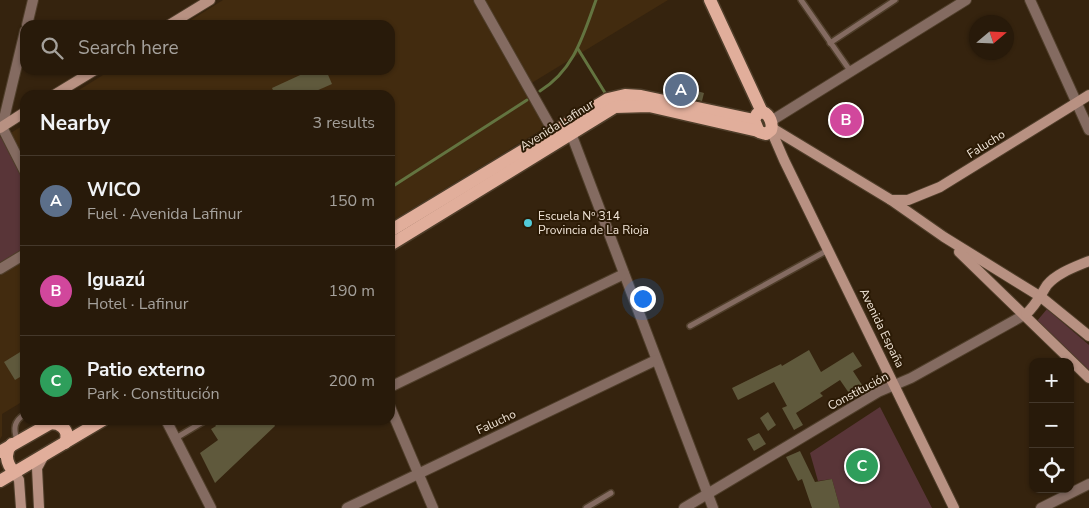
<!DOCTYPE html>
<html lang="en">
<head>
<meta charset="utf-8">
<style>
	:root { --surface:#281a0a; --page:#302313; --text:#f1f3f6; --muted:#a5a19c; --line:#44382b; --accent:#d93025 }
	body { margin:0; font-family:"Nunito Sans",sans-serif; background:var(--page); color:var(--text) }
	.controls { position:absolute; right:15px; bottom:15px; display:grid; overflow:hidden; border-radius:10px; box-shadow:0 1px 4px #0004 }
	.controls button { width:45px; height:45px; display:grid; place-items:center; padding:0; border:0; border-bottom:1px solid var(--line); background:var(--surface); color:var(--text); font:25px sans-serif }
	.compass { position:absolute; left:969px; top:15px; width:45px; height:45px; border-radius:50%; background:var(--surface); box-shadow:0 1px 4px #0004; rotate:71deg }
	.you { position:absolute; left:642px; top:298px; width:18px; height:18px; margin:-12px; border:4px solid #fff; border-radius:50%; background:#1a73e8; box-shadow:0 0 0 8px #1a73e833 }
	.badge { display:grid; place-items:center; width:32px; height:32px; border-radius:50%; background:var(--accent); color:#fff; font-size:16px; font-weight:700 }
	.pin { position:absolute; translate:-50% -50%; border:2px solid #fff; box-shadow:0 1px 5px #0006 }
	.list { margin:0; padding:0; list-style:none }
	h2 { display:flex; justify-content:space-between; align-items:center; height:65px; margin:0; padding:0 20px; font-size:21px }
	h2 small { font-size:16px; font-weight:400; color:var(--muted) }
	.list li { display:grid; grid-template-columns:32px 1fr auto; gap:15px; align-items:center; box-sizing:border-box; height:90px; padding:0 20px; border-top:1px solid var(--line) }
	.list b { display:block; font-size:19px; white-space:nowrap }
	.list p { margin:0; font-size:16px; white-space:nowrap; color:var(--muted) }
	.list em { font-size:16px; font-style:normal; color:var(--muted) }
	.icon { flex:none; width:28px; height:28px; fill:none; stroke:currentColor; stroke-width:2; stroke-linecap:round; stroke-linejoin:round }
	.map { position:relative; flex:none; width:1089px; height:508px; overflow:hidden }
	.search { position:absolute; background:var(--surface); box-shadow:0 1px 4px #0004; left:20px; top:20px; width:375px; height:55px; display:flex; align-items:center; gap:12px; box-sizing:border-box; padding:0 18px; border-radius:15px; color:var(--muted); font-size:19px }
	.panel { position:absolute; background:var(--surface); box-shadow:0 1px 4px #0004; left:20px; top:90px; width:375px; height:335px; border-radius:15px }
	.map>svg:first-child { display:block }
	.built { fill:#422b0f }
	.green { fill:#593538 }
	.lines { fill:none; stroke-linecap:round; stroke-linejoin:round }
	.stream { stroke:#637440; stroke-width:3 }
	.building { fill:#5f593c }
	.lane-casing { stroke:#4f3e2a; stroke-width:8 }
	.street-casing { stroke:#4f3e2a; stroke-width:12 }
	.secondary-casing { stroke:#4f3e2a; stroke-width:12 }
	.primary-casing { stroke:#4f3e2a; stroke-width:15 }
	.lane { stroke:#846b61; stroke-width:5 }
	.street { stroke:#846b61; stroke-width:10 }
	.secondary { stroke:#b89182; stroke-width:10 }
	.primary { stroke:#e1ae9b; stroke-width:12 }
	.poi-dot { fill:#52cbd9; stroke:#2b1a05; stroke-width:2 }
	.labels { text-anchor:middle; stroke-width:4; stroke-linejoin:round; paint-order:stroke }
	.street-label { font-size:12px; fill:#f1e5d8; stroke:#2b1a05 }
	.poi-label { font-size:12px; fill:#f1e5d8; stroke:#2b1a05; text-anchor:start }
</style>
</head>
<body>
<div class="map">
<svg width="1089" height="508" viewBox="0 0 1089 508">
	<rect width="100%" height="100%" fill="#35230e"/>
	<g class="built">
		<path d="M223 0H668L525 87 545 125 541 130 390 222V95H71L111 70H390V25H183Z"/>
		<path d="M25 124V400L2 414V436L0 439V140Z"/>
	</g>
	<g class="green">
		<path d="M0 137 4 139 25 180V248L0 264Z"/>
		<path d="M1047 309 1089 345V372L1037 321Z"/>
		<path d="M880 407 932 508H840L832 479 818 481 810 453Z"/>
	</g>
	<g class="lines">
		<g class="stream">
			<path d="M578 49 607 96"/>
			<path d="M540 91C574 70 583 36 596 0"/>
			<path d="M390 188 527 100"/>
		</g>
	</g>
	<g class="building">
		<path d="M311 70H326L332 84 307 95H275L272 88Z"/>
		<path d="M672 74 687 79 684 87 704 93 702 101 666 93Z"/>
		<path d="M25 349V374L15 380 4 362Z"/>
		<path d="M809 350 821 372 853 352 862 366 853 371 864 388 851 396 840 380 820 393 823 396 796 413 803 425 794 430 782 408 787 406 774 382 738 400 732 388 781 364 782 366Z"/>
		<path d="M768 412 776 425 768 431 760 418Z"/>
		<path d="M212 420H272L275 426 215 483 200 453 218 440 211 429 216 426Z"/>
		<path d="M759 433 766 444 754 451 747 439Z"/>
		<path d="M800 451 815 482 832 479 840 508H812L802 479 798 481 786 457Z"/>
	</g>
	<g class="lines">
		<g class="lane-casing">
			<g id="lane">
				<path d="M801 0 851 72"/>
				<path d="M830 43 895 0"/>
				<path d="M690 326 828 250"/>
				<path d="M176 438 206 420"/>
				<path d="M17 440C13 428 14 421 25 414"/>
				<path d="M586 508 611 493"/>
			</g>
		</g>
		<g class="street-casing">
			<g id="street">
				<path d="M479 0 553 131"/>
				<path d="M1030 0 1089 130"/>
				<path d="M27 25 33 0"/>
				<path d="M25 31 2 127 25 172"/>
				<path d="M771 121 966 0"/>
				<path d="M569 128 713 508"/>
				<path d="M0 269 25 254"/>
				<path d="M390 387 624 274"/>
				<path d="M390 407 433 508"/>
				<path d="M166 420 211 508"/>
				<path d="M347 508 656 360"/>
				<path d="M684 508 878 392 911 378 1026 314"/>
				<path d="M1041 508 1089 484"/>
			</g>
		</g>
		<g class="secondary-casing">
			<g id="secondary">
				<path d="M169 25 210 0"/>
				<path d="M54 95 95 70"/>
				<path d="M0 128 25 112"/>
				<path d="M772 128 891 200 944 237 1041 297 1089 336"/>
				<path d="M771 130 784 160 954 508"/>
				<path d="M891 200H908L940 187 1089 95"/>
				<path d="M959 252 1089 378"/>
				<path d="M1026 314C1036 305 1040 296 1047 285 1057 273 1075 267 1089 261"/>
				<path d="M14 472 19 480 21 508"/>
				<path d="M39 508 37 468 43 457"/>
			</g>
		</g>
		<g class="primary-casing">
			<g id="primary">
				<path d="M710 0 762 112"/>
				<path d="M763 112C770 115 773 124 771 130L766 134 759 132 754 120 757 114Z"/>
				<path d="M390 231 608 99 625 95 641 96 754 120"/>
				<path d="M390 245 615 107 649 106 758 131"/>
				<path d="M46 424C59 421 71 429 65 443"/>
				<path d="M12 444C4 453 6 463 14 472"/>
				<path d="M0 452 56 420"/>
				<path d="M0 481 103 420"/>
			</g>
		</g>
		<use href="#lane" class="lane"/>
		<use href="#street" class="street"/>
		<use href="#secondary" class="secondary"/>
		<use href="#primary" class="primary"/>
	</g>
	<circle class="poi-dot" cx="528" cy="223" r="5"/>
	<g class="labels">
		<g class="street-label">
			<text transform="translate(557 125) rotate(-32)" y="4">Avenida Lafinur</text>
			<text transform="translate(986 144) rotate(-32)" y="4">Falucho</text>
			<text transform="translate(882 328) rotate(64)" y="4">Avenida España</text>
			<text transform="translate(858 391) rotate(-28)" y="4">Constitución</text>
			<text transform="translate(496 422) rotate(-25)" y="4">Falucho</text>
		</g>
		<g class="poi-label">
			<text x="538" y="220">Escuela Nº 314<tspan x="538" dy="14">Provincia de La Rioja</tspan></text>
		</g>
	</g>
</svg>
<div class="controls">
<button>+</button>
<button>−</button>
<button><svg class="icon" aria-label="locate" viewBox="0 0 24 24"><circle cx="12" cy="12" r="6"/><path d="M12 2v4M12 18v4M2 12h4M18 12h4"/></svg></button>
</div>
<svg class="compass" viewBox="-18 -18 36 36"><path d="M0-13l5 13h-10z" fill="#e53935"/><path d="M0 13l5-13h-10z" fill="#a5a19c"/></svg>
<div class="you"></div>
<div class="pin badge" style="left:681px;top:90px;background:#5c6f8a">A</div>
<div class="pin badge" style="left:846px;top:120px;background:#d1479c">B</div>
<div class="pin badge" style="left:862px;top:466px;background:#2e9e5b">C</div>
<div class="search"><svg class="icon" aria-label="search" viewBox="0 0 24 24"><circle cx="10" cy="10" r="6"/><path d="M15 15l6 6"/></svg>Search here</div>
<section class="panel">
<h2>Nearby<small>3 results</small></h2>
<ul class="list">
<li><span class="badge" style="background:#5c6f8a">A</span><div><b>WICO</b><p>Fuel · Avenida Lafinur</p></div><em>150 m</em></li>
<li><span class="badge" style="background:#d1479c">B</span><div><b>Iguazú</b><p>Hotel · Lafinur</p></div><em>190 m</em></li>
<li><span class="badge" style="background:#2e9e5b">C</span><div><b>Patio externo</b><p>Park · Constitución</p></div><em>200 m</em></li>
</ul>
</section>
</div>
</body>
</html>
